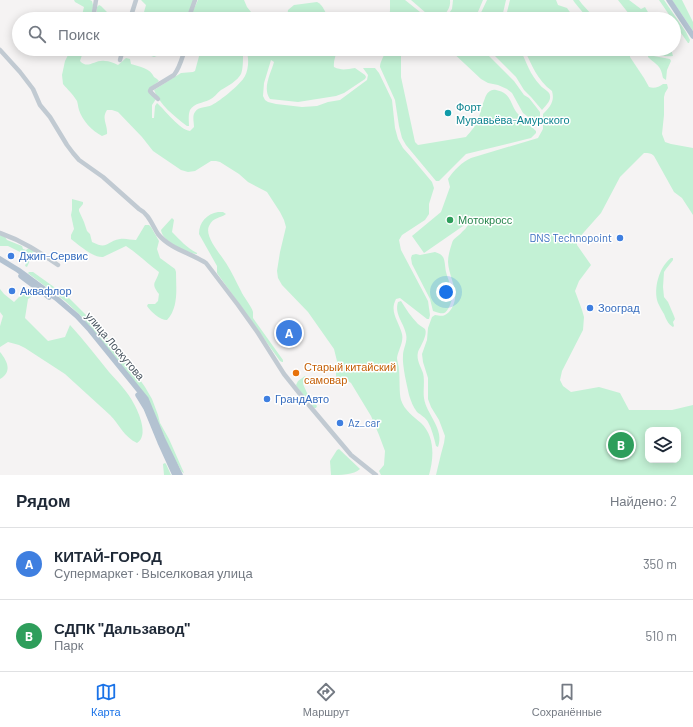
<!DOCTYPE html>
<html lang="ru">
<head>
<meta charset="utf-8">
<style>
	:root { --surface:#fff; --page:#f2f2f3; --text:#1f2937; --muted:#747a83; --line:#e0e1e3; --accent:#1a73e8 }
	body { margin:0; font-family:Barlow,sans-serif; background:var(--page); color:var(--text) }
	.controls { position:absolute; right:12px; bottom:12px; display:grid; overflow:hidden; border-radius:8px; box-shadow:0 2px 10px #0003 }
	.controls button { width:36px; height:36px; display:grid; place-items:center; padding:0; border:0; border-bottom:1px solid var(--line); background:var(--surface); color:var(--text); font:20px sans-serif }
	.you { position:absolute; left:446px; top:292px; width:14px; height:14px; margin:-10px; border:3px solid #fff; border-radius:50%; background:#1a73e8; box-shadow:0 0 0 6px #1a73e833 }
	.badge { display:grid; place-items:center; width:26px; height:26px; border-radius:50%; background:var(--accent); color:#fff; font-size:13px; font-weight:700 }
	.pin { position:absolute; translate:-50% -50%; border:2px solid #fff; box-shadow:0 1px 4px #0006 }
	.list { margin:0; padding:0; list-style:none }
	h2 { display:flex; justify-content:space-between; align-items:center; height:52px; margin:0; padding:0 16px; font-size:17px }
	h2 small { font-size:13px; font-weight:400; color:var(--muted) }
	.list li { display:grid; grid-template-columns:26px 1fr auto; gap:12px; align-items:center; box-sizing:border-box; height:72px; padding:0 16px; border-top:1px solid var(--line) }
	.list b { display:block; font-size:15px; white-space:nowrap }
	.list p { margin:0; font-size:13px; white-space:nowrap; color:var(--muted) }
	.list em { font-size:13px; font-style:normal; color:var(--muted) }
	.icon { flex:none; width:22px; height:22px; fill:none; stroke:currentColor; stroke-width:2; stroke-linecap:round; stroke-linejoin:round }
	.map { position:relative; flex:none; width:693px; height:475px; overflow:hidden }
	.search { position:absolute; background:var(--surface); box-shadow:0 2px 10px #0003; left:12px; right:12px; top:12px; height:44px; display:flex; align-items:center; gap:10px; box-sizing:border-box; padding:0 14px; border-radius:22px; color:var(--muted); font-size:15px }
	.sheet { height:196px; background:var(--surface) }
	nav { display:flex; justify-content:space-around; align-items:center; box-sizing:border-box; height:56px; border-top:1px solid var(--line); background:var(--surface); font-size:11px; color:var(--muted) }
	nav a { display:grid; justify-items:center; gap:2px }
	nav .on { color:var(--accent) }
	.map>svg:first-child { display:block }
	.green { fill:#c3f1d5; fill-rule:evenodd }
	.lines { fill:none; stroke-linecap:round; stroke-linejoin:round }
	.minor { stroke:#c1cad2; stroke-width:4.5 }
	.major { stroke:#b3c2d1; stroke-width:5.5 }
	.culture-dot { fill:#0f9aa8; stroke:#fff; stroke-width:1.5 }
	.leisure-dot { fill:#2e9e5b; stroke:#fff; stroke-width:1.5 }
	.shop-dot { fill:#3f7fe0; stroke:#fff; stroke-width:1.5 }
	.food-dot { fill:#e8710a; stroke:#fff; stroke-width:1.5 }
	.labels { text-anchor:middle; stroke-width:3; stroke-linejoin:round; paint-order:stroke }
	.culture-label { font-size:11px; fill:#0d838f; stroke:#fff; text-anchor:start }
	.leisure-label { font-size:11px; fill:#27864d; stroke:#fff; text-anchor:start }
	.shop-label { font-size:11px; fill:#366cbe; stroke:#fff; text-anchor:start }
	.street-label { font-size:11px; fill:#4a5661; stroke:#fff }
	.food-label { font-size:11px; fill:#c56008; stroke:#fff; text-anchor:start }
</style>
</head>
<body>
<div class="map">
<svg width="693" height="475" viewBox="0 0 693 475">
	<rect width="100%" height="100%" fill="#f5f3f3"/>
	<g class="green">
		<path d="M74 0H90L92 1 93 5 92 19H81L84 7 75 2Z"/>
		<path d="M141 0H195L187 19H142L146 5Z"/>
		<path d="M198 0H244L247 7 251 12 249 19H234L224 15H208L202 19H191L192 13Z"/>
		<path d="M390 0H405L425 16 426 19H388L390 11Z"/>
		<path d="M411 0H450C451 8 446 13 441 19H431L426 13Z"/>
		<path d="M453 0H483L475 19H445L452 9Z"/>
		<path d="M487 0H506L503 13 496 12 491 15 489 19H478Z"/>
		<path d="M510 0H556L558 5 567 8 572 15 579 19H565L552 16 551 18 554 19H510L507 12Z"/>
		<path d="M573 0H579L582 4 592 15H594L595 17 601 19H586C583 10 578 8 573 0Z"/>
		<path d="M618 0H629L641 9 645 7 652 19H633Z"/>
		<path d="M659 0H664L686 32 690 40 689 43H688L674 23V19H672Z"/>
		<path d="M672 0H682L693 22V31Z"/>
		<path d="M317 2C323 5 326 13 328 19H287L288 10 294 5Z"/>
		<path d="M99 5 101 6 108 13 127 19H96L97 7Z"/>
		<path d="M71 49H84L80 61C88 70 95 59 105 61 109 61 114 63 118 65L126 58 130 59 131 64C140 67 150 68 154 77L157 79 159 81 150 88 156 99 152 105V118H154L155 106 157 103C165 110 180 130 190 131L194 127C194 122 192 116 195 112 199 106 206 108 212 105 220 101 241 84 245 76 249 68 249 57 246 49H336C337 55 333 60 334 67 342 71 347 69 355 68L365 75 366 77 365 79 344 93 336 96 298 102 270 99C262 88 271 73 274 62L271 60 264 83 263 96 265 100 268 102 276 104 302 107 317 106 328 102 340 100 367 80 368 75 363 68H375L379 73 392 100 395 128 398 139 403 148 411 157 432 182 434 188 429 204V214L425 220 402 235 399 240 401 250 428 301 430 315 429 319H427L400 298 396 299C389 312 399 321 402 334 404 342 398 350 397 358 397 361 399 366 399 370 400 378 399 393 401 400 404 410 414 417 421 423 435 436 434 458 429 475H381L379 471 384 465 385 451 379 435 371 416 351 383 348 381 341 382 338 380 336 376V367L337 361 334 349 308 312 282 285 278 278 277 271 280 252 286 227 284 220 280 212 267 192 248 182 239 174 220 162 216 161H211L195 171 188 172 181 170 153 151 142 137 118 112 112 110H107C101 119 108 125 107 134L102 136C92 131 82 120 79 110 78 107 78 104 77 101 72 93 68 90 63 84L62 75 65 61Z"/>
		<path d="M144 49H161L159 55 154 57 146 54Z"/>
		<path d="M201 49H232L243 56C243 61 243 69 241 74 237 81 228 86 221 90 217 93 214 98 209 100 203 103 194 103 190 110 188 115 189 121 189 126H187C175 117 159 104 154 90L181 73 193 72 195 71Z"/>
		<path d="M384 49H401V77L415 142 418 145 466 137C471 131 476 126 478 119 481 112 482 105 485 98 487 93 490 89 496 90 512 93 510 105 518 114 523 120 530 125 536 131V133L531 138 466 154 439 181H436L406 145 402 138 399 126 395 100 380 67C380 60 386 56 384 49Z"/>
		<path d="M449 49H482L514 81 524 95 529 98 540 112V126L523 113 512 93 507 89 498 85 488 83 481 79Z"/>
		<path d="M488 49H520C526 61 530 75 540 85 543 89 550 91 550 96 551 101 545 106 542 110L531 97 524 90 516 77Z"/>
		<path d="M524 49H607L617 53 620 52 621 49H633L630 54V57L644 78 649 87C654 89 659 87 663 84H667L668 88 665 93 664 97V115L662 134 665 142 671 144 693 148V215L682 198 674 192 654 156C651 153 649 153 644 153L620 177 601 213 577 240V245L591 265 579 281 575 291 582 310 584 317 583 330 562 371 560 380 563 386 571 392 599 387 620 393 629 410H672L693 405V475H436L441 454 444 443 445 436 439 420 431 407 428 399V378L423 362 422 354 427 340 428 328 432 317 435 315C441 316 444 317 449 312 463 295 449 280 448 262 448 256 450 249 452 243 453 238 459 236 462 232 467 228 470 223 471 217L469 215 466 224 424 253 412 236 441 212 450 187 448 179C454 170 462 162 471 158L538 138 543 129V114C550 107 555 101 552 91 537 80 532 65 524 49ZM648 430H678V460H648Z"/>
		<path d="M653 49H671L673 56C665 57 657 56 649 51Z"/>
		<path d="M648 55 670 59 671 61 667 70 666 80 663 78C661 66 658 66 649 58L648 57Z"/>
		<path d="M72 199 83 202V204L79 209V211L84 222 87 231 90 234 92 242C108 250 105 242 120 239 125 238 131 240 136 240L145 225H149L151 227 159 241 157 249 160 258 175 269 176 272C176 288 179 307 167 320 160 320 151 312 147 306L148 304H155L158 301 159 294C150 282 156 284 159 272 148 264 138 254 126 246L103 257C93 258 79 245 71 239V235L74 229 71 215 72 210Z"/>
		<path d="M218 212H223L226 214C220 219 214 216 209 226 204 236 221 255 226 263 232 272 236 282 241 291 243 296 252 307 253 312 253 314 253 316 253 318L283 360V362H282L280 361 217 273V266L199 234C199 222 207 214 218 212Z"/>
		<path d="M172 218 174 220 172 232C180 240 187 248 197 253V254C186 253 162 241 161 230L171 219Z"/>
		<path d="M0 235 5 237 7 240 22 246 23 249 26 250 29 248 34 251 27 267 25 266 28 258V256L8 246H0Z"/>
		<path d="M435 252C438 253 441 254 443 257 445 260 445 267 446 272 449 283 455 293 450 305 445 316 443 314 433 311L430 299 412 264 411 258 412 255 416 254 420 255Z"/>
		<path d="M671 258H673V260L666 269 664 272 663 287 664 297 668 302 674 316 675 319 673 322 674 326 673 327C668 324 666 319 664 314 662 311 660 307 658 303 653 289 659 267 671 258Z"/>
		<path d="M29 272H33L68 297 86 315 104 334 138 377 145 387 152 399 158 415 160 423 169 439 184 473 182 472 171 452 153 411 82 317 65 301 29 274 28 273Z"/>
		<path d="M0 289 4 294 14 302 25 291H29L34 295 28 299 25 318 48 341 65 337 70 325C84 340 96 356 109 372 118 382 128 392 134 404 139 413 149 436 137 443 124 437 119 424 110 415L65 374 25 348 19 345 8 342 0 347V326L3 316 0 312Z"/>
		<path d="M401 301C406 309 411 317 418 324 420 326 423 327 425 329 428 335 420 347 418 352 416 360 421 367 423 373 425 381 423 390 424 398 426 414 445 429 438 447L436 446C434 438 432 429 428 422 426 418 421 415 417 412 413 407 411 401 409 395 407 385 402 366 403 355 403 349 408 341 406 334 404 323 394 314 398 302Z"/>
		<path d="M0 352C8 362 12 372 0 379Z"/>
		<path d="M305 376 307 379 303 384 307 393 317 406 316 408H314L297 387 296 385 298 381Z"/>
		<path d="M339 449 359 468 360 469C354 475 340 475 331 475L330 461 337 450Z"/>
		<path d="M165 463 166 464 171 475H164L163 464Z"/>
	</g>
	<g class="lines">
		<g class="minor">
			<path d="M93 19 96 0"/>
			<path d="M130 19 136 0"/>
			<path d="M189 19 190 14 195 0"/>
			<path d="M0 50 20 72 33 89 40 105 50 117 67 145 73 153 79 160 103 177 139 209C149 214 152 225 158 234 170 249 191 253 206 263L238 305 258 333 284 374 308 404 351 455 376 475"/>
			<path d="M120 60 123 49"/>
			<path d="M158 99C155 96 151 93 150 91L151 89 174 75C180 67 182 58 185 49"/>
			<path d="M0 233C23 241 39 252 58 265"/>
		</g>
		<g class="major">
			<path d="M669 0 693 36"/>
			<path d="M0 259 18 270 56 298 77 316 90 330 146 399 163 440 180 475"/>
			<path d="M21 276 49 297"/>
			<path d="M138 395 146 408 160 442 175 475"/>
		</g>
	</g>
	<circle class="culture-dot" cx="448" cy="113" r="4"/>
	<circle class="leisure-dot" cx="450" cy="220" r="4"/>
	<g class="shop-dot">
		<circle cx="620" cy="238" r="4"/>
		<circle cx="11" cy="256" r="4"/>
		<circle cx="12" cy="291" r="4"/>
		<circle cx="590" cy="308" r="4"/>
		<circle cx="267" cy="399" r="4"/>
		<circle cx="340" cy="423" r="4"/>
	</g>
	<circle class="food-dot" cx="296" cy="373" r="4"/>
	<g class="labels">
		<g class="culture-label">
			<text x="456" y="111">Форт<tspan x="456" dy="13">Муравьёва-Амурского</tspan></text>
		</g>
		<g class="leisure-label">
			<text x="458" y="224">Мотокросс</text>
		</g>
		<g class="shop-label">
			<text x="612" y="242" text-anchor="end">DNS Technopoint</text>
			<text x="19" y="260">Джип-Сервис</text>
			<text x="20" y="295">Аквафлор</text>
			<text x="598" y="312">Зооград</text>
			<text x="275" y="403">ГрандАвто</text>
			<text x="348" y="427">Az_car</text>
		</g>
		<g class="street-label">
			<text transform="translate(115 346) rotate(50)" y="4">улица Лоскутова</text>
		</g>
		<g class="food-label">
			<text x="304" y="371">Старый китайский<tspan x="304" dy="13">самовар</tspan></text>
		</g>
	</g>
</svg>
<div class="controls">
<button><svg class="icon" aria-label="layers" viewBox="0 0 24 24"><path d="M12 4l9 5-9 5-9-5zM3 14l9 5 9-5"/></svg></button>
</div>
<div class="you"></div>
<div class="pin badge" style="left:289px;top:333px;background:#3f7fe0">A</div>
<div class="pin badge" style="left:621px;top:445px;background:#2e9e5b">B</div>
<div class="search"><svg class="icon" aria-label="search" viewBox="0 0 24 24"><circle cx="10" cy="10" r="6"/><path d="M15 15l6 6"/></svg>Поиск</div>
</div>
<section class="sheet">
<h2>Рядом<small>Найдено: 2</small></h2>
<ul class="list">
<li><span class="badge" style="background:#3f7fe0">A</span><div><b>КИТАЙ-ГОРОД</b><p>Супермаркет · Выселковая улица</p></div><em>350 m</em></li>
<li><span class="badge" style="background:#2e9e5b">B</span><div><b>СДПК &quot;Дальзавод&quot;</b><p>Парк</p></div><em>510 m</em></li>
</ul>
</section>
<nav>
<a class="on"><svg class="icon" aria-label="map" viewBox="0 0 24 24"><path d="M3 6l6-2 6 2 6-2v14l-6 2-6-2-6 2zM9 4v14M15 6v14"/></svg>Карта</a>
<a><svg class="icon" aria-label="directions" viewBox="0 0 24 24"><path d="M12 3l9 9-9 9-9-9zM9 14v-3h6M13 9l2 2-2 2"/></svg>Маршрут</a>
<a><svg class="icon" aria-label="saved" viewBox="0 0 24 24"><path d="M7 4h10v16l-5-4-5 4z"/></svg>Сохранённые</a>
</nav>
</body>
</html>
